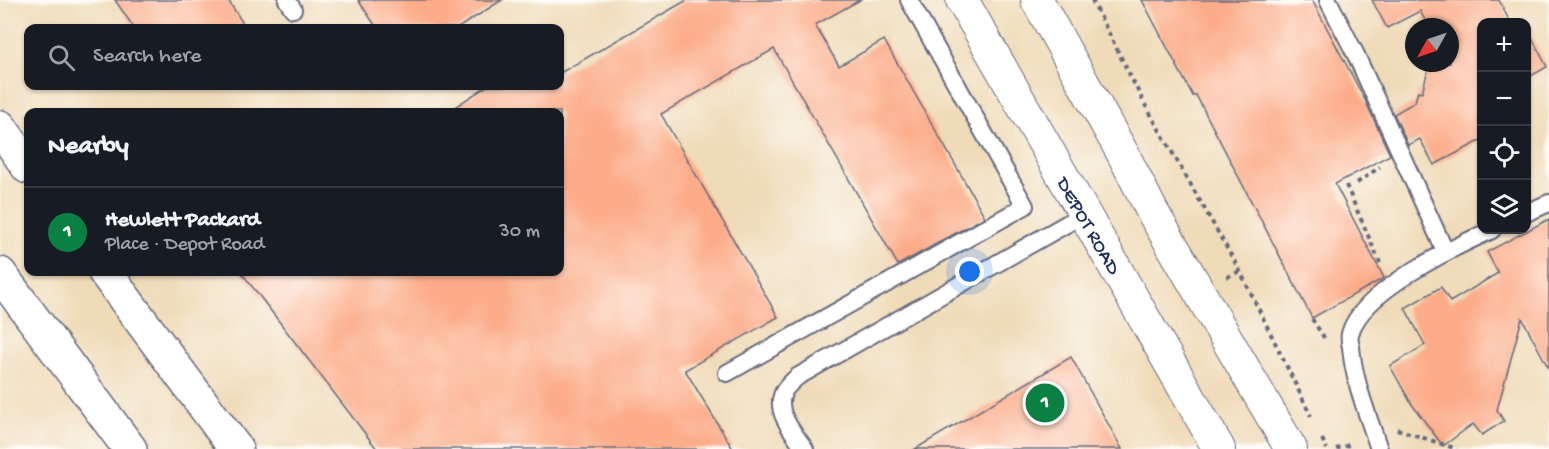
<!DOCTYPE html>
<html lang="en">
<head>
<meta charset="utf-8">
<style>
	:root { --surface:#171b24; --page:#20242c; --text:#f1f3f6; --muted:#9ea1a6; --line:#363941; --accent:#0b8043 }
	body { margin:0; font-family:"Gochi Hand",sans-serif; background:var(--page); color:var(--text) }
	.controls { position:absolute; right:18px; top:18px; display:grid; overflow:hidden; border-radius:12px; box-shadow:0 2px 4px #0004 }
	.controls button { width:54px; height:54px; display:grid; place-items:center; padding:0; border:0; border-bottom:2px solid var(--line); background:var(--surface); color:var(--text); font:30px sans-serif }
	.compass { position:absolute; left:1405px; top:18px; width:54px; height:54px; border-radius:50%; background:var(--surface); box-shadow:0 2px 4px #0004; rotate:230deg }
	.you { position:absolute; left:970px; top:272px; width:21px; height:21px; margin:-15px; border:4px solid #fff; border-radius:50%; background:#1a73e8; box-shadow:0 0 0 9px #1a73e833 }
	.badge { display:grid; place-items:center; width:39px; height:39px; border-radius:50%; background:var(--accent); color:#fff; font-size:20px; font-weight:700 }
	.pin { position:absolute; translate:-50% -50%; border:3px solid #fff; box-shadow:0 2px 6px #0006 }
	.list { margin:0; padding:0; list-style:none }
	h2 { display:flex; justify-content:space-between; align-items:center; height:78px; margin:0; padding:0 24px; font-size:26px }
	h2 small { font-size:20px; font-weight:400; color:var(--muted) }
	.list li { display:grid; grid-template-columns:39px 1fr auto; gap:18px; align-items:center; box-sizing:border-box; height:90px; padding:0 24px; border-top:2px solid var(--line) }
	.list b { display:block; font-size:22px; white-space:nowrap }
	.list p { margin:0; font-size:20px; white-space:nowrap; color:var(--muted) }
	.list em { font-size:20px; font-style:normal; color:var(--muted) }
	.icon { flex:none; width:33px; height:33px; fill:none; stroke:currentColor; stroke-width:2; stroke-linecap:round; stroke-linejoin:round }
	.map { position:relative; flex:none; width:1549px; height:449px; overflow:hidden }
	.search { position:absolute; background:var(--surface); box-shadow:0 2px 4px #0004; left:24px; top:24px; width:540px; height:66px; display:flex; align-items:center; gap:15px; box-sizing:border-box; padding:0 21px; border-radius:12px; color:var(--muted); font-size:22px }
	.panel { position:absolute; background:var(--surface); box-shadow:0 2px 4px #0004; left:24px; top:108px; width:540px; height:168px; border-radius:12px }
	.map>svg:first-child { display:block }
	.building { fill:#fcac89 }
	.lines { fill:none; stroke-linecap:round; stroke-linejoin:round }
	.service-casing { stroke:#666b7e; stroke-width:20 }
	.minor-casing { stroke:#666b7e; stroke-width:34 }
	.motorway-casing { stroke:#666b7e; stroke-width:36 }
	.path { stroke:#666b7e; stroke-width:4; stroke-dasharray:4.5 4.5; stroke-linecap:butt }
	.service { stroke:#fff; stroke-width:16 }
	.minor { stroke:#fff; stroke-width:32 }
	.motorway { stroke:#fff; stroke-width:33 }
	.labels { text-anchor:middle; stroke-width:5; stroke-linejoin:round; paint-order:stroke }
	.street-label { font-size:20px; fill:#1b2f5e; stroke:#fdfcf7 }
</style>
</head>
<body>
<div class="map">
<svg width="1549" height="449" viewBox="0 0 1549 449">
	<rect width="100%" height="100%" fill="#fdfcf7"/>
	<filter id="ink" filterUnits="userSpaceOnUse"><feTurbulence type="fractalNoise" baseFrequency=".0167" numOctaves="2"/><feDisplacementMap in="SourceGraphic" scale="12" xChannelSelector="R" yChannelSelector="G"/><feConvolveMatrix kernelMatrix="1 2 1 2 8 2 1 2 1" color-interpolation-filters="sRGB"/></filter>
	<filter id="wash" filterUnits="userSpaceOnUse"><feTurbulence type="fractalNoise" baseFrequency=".008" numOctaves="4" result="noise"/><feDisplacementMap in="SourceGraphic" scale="24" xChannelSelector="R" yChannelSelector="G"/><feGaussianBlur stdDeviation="1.35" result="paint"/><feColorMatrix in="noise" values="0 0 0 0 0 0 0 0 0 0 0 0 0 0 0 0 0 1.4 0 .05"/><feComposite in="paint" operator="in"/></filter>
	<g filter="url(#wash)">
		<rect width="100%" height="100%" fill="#f0dbb9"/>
		<g id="blocks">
			<g class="building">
				<path d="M115 0H228L246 28H134Z"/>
				<path d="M358 0H502L458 28H377Z"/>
				<path d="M687 0H860L815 25 839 66 884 40 985 217 898 265 774 49 661 114 778 317 685 370 733 449H377L241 272H560V112H447L487 86H560V73Z"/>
				<path d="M1142 0H1312L1365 100 1390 155 1335 184 1384 278 1312 318 1196 95 1193 96Z"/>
				<path d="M1372 0H1499L1510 22H1482V140L1434 165 1420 139 1408 145 1394 114 1415 102 1418 91 1422 92 1430 63H1450V27H1429L1420 11 1387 28Z"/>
				<path d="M1527 29 1547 67 1527 78Z"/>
				<path d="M1549 219V369L1522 318 1497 410 1504 421 1482 435 1473 424 1443 446 1411 403 1390 366 1425 345 1405 308 1441 287 1450 302 1498 273 1487 252Z"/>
				<path d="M1071 357 1122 449H915Z"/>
			</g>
		</g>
	</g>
	<g filter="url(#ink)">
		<use href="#blocks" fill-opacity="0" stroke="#666b7e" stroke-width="1.5"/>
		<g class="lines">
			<g class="service-casing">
				<g id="service">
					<path d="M287 0 293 9"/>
					<path d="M1328 0 1356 55 1445 251"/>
					<path d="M1526 213 1549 203"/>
					<path d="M727 373 1025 206 909 0"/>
					<path d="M805 449C794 433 773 411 784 391 787 386 793 381 797 377L1084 214"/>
					<path d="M1379 449C1368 415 1354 383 1351 347 1350 343 1349 338 1350 334 1360 292 1454 247 1492 230"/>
				</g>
			</g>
			<g class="minor-casing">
				<g id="minor">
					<path d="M962 0 1219 449"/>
					<path d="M1037 0 1123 154 1152 211 1291 449"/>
				</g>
			</g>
			<g class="motorway-casing">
				<g id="motorway">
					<path d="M0 127 28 167"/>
					<path d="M105 272 236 449"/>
					<path d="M0 274 130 449"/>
				</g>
			</g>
			<g class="path">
				<path d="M1092 0 1143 101 1240 271 1311 416"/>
				<path d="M1357 183 1380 167"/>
				<path d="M1346 185 1380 263"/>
				<path d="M1227 277 1240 271"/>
				<path d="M1312 319 1325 339"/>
				<path d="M1397 429 1457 449"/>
				<path d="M1322 439 1327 449"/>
				<path d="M1336 449 1352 444"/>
			</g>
			<use href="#service" class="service"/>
			<use href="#minor" class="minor"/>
			<use href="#motorway" class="motorway"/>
		</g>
	</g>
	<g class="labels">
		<g class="street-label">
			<text transform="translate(1090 225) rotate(60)" y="7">DEPOT ROAD</text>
		</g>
	</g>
</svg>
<div class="controls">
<button>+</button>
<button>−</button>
<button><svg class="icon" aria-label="locate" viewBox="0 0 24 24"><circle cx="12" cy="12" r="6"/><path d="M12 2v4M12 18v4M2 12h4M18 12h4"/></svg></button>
<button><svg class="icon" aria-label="layers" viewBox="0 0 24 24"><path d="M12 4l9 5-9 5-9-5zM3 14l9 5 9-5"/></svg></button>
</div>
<svg class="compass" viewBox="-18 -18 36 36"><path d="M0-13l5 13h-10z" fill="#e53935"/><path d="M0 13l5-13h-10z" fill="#9ea1a6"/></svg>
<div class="you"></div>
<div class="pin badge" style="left:1045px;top:403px">1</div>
<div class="search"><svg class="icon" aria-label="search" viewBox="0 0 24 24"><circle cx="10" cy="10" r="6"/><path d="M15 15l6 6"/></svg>Search here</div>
<section class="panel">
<h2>Nearby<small></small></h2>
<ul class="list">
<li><span class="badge">1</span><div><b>Hewlett Packard</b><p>Place · Depot Road</p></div><em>30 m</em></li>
</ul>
</section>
</div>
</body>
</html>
